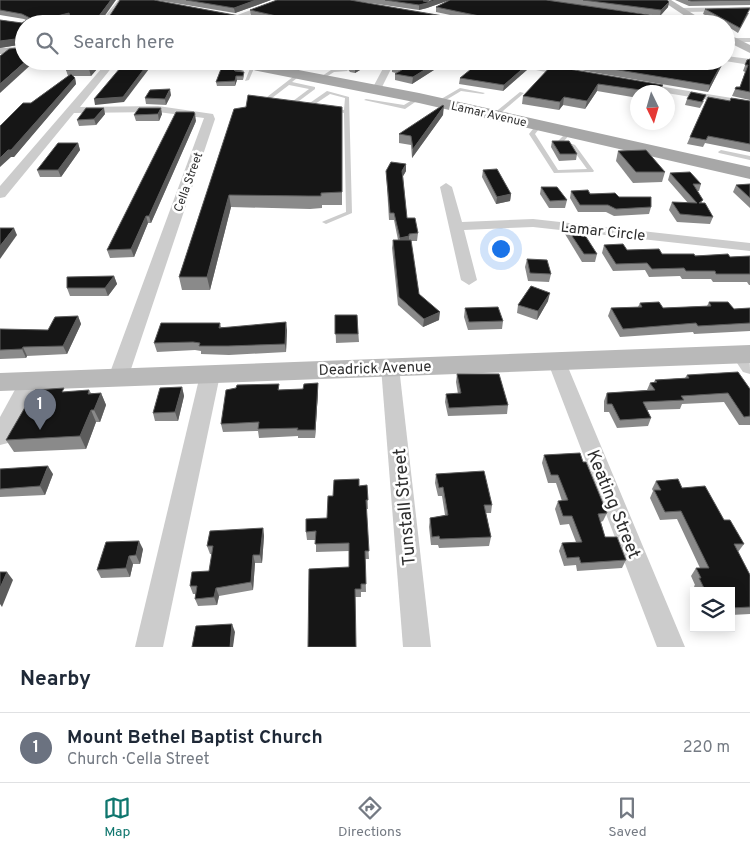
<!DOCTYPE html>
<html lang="en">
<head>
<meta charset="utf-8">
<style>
	:root { --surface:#fff; --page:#f2f2f3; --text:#1f2937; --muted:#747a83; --line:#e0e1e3; --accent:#0f766e }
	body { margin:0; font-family:Overpass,sans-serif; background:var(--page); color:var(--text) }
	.controls { position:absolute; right:15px; bottom:15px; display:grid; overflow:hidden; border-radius:0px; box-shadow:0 2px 12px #0003 }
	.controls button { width:45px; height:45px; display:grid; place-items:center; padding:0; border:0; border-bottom:1px solid var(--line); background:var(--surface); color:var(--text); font:25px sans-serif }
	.compass { position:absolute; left:630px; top:85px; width:45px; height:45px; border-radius:50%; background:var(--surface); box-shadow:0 2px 12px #0003; rotate:175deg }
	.you { position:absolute; left:500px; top:248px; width:18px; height:18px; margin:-12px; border:4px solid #fff; border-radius:50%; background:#1a73e8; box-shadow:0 0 0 8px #1a73e833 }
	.badge { display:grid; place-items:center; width:32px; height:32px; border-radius:50%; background:var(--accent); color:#fff; font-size:16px; font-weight:700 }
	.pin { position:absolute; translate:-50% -41px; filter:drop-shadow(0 1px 2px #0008) }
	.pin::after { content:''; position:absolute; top:26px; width:18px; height:15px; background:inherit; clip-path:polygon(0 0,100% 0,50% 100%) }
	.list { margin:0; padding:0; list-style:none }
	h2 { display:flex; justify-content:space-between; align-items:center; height:65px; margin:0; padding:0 20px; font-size:21px }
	h2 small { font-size:16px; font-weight:400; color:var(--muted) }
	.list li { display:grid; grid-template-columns:32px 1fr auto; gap:15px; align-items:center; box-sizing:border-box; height:70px; padding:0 20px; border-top:1px solid var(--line) }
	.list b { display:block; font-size:19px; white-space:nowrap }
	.list p { margin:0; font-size:16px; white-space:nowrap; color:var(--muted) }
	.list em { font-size:16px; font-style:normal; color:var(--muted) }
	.icon { flex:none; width:28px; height:28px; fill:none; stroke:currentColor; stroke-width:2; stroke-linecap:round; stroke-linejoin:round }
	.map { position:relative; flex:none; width:750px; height:647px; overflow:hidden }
	.search { position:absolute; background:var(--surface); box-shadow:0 2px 12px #0003; left:15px; right:15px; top:15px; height:55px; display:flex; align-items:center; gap:12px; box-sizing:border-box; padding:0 18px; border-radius:28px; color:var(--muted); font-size:19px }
	.sheet { height:135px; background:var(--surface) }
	nav { display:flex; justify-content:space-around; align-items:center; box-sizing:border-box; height:70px; border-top:1px solid var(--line); background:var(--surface); font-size:14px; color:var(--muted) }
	nav a { display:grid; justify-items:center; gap:2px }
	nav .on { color:var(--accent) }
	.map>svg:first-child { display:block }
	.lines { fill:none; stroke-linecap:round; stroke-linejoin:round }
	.lane { fill:#ccc; fill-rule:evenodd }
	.street { fill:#ccc; fill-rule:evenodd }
	.secondary { fill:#b9b9b9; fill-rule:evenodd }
	.primary { fill:#a7a7a7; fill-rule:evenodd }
	.wall { fill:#8a8a8a; fill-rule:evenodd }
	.shaded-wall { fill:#5c5c5c }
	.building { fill:#161616; stroke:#5c5c5c; fill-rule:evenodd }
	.labels { text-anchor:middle; stroke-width:5; stroke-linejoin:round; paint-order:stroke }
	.far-street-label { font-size:12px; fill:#2f2f2f; stroke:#fff }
	.street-label { font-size:15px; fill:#2f2f2f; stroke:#fff }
	.near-street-label { font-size:18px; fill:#2f2f2f; stroke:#fff }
</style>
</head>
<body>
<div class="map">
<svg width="750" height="647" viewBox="0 0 750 647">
	<rect width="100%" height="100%" fill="#fff"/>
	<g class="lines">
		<g class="lane">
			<path d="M24 45V47L11 51 9 50Z"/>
			<path d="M295 61H301L283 72 279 71Z"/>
			<path d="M253 65 255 66 249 80 245 81 251 66Z"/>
			<path d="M346 69 348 71 334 72 323 79 319 78 331 70Z"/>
			<path d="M298 73 302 74 292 82 315 87V89L291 107 289 106V104L309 89 289 85 272 98V100L279 102V104L268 102 267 97Z"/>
			<path d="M460 88 485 93 483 94 461 91 441 103 436 102Z"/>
			<path d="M327 91 349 97 352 213 326 224 322 222 324 221 346 212 344 113 329 110 332 108 344 110 345 98 330 94 309 108 304 107Z"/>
			<path d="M520 92 524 93 497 116H493V114Z"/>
			<path d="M417 97 421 98 405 109 364 100 366 99 404 105Z"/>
			<path d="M537 124 542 125 535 134 558 170 587 169 571 147 557 142 569 130 572 132 564 141 575 145 594 171 593 172 554 173 529 134Z"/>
			<path d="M721 150 750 156V160L719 153 718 152Z"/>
		</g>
		<g class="street">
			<path d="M118 0H124L107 24H99Z"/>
			<path d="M277 0H286L239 19 232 17Z"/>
			<path d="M750 7V11L682 12 679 10 682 8Z"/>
			<path d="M420 12 488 22 492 24H471L417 16Z"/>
			<path d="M733 38H750V42H730L729 40Z"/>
			<path d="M726 56 750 59V65L725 61Z"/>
			<path d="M108 61H117L80 107 158 106 213 114 215 119 128 378 125 383 118 385 111 383 108 378 204 118 158 112 74 113 5 197 0 198V186Z"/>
			<path d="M387 61H395L380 91H374L372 89Z"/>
			<path d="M492 61H512L570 71 575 74 570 77Z"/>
			<path d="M640 83 750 101V107L637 88 635 86Z"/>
			<path d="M446 183 452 187 462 222 533 219 750 243V251L533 227 464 230 477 280 469 285 461 280 440 187Z"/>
			<path d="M740 348C750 351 750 362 750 374L743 372 731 354 733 350Z"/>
			<path d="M556 354 563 355 565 360 685 647H657L547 360 549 355Z"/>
			<path d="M390 360 397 362 399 367 431 647H403L381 367 383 362Z"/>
			<path d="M210 368 217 370 220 375 163 647H135L200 375 203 370Z"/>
			<path d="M30 373 37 375 40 380 8 443 0 445V417L23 375Z"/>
		</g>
		<g class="secondary">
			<path d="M661 0H671L709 24H697Z"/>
			<path d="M726 33 750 45V53L726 41Z"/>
			<path d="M24 47V53L0 54V48Z"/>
			<path d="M750 345V363L0 391V373Z"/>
		</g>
		<path class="primary" d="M221 61H251L419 93 750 167V179L419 103 228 65Z"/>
	</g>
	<g class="wall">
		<path d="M0 0 102 20H273L251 16 250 10 277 0H430L427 2H428L432 0H667L669 2 668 7 660 16 573 4 712 24H24V44L0 48V20L22 23 26 20 24 19 0 15ZM449 0 436 7V12L474 20H451L444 19 356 1 419 10 427 8Z"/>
		<path d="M156 0H271L235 13Z"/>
		<path d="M675 0H750V5L689 6Z"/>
		<path d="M705 9 749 13 738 33 727 26 726 34V24H722L703 14Z"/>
		<path d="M750 59V100L732 96 736 87H740L745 72 743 71 747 60Z"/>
		<path d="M104 61 91 76H72L75 78 76 84 23 146 14 157H11L31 103 68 76 66 70Z"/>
		<path d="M299 61H385L380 70 365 67 355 73 350 72 346 67 325 69 299 64Z"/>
		<path d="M448 61 412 84 395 80V74L396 73 392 72V66Z"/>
		<path d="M557 61H724L708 92 556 66Z"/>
		<path d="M551 66 661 92H638V98L597 91 585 109 563 105 559 110 522 104 523 96Z"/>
		<path d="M221 69 244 70 237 72 244 76 243 80H237L235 86H217L216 82Z"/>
		<path d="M528 69 503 91 459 84 460 78Z"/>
		<path d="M171 95 166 105 146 104 145 98Z"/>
		<path d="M687 99 704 101 700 108 685 105Z"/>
		<path d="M730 101H750V152L705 143 703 147 687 144 690 137Z"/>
		<path d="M342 107V205H322V208L310 209 231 207 210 290H182L179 277 234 109Z"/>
		<path d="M105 114 96 125 79 126 77 120Z"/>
		<path d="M162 114 159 121H136L134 115Z"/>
		<path d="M443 115 412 158 411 145 399 143V134Z"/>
		<path d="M196 121 151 223H148L134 257 110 258 107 250Z"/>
		<path d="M552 141 577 154 576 160 559 161 551 147Z"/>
		<path d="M78 143 80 150 61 177H40L37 170Z"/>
		<path d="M618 151 665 172 662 182 633 183 616 161Z"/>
		<path d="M483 170 511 194 510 201 496 204 482 177Z"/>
		<path d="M386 171H406L403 176 407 218 418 233 417 241H411L419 294 439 320 423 327 398 305 392 248 393 240H398L394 220H389Z"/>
		<path d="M670 173 701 184 699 191H697L702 203 713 217 710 224 677 222 669 210 672 202 688 203 668 180Z"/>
		<path d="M750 184V208L733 192 736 185Z"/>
		<path d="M541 187 567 200 565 208H549L540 194Z"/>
		<path d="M571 191 619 197 651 207 649 214 614 216 606 212H578L570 198Z"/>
		<path d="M566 227 597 254 595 262H582L565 234Z"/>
		<path d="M604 245 627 250 662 254 730 257 750 256V285H749L747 282H713L711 279H682L680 276 649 277 645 270 613 271 602 253Z"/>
		<path d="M527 259 551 274 549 282 528 281 525 267Z"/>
		<path d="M114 276 117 284 108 296H70L67 288Z"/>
		<path d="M548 301 537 320 517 313 518 305Z"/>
		<path d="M709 302 734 309 750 308V331L694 334 693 332 620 337 608 316 611 308 638 307 640 303 663 308 707 306Z"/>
		<path d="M465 308 503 321 502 329 468 330 464 317Z"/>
		<path d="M335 315H357L359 342 336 343Z"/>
		<path d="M78 316 81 324 67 354 27 356 26 358 0 359V330H48Z"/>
		<path d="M220 323 221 327 287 330 286 352 229 355 201 354V351L195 350 157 352 154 343Z"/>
		<path d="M457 374 508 405 507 414 448 416 445 402 446 394H458L456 382Z"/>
		<path d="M687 375 750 389V425H739L724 402 682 404 680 409 647 410 651 418 648 426 617 428 609 412H604V401L607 393 647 390 650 383 654 382 655 380 685 378Z"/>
		<path d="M318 383V392L315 438H298V436L259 438 258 431 223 432 221 424 279 384V390L303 389Z"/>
		<path d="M182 387 184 396 178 421H155L153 413Z"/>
		<path d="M89 390 91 393H101L106 405 100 422H96L86 449 14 452 6 440 66 392Z"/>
		<path d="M544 455 583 462 607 513 603 521 601 522 605 537 626 560 622 568 577 571 576 565 564 566 559 551 562 543 576 542 569 524 560 525 555 509 558 501H562L556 483H548L542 463Z"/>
		<path d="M0 469 53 474 45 495 0 497Z"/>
		<path d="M436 474 492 505 491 513H486L491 537 489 546 439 548 438 545H431L429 527 430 518 445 515 442 496H438L435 483Z"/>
		<path d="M656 481 682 488 724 520 744 544 738 552 750 575V614L731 615V591H696L694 586 695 585 691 576 696 568H700L677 519 660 520 650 498 653 491 652 489Z"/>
		<path d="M367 485 368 509H366L369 559H365L366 592H361V597H355L349 567V551L316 552V540H307L306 532 327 518 333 496 359 486Z"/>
		<path d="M263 528 264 536 262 563H255L253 590 219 596 217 605 198 606 195 599V594H193L190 586 209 571 212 554H210L207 546Z"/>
		<path d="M143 549 140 564H133L130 577 101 578 97 570Z"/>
	</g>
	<g class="shaded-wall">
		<path d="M111 0H116L99 24 96 20Z"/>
		<path d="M256 0H271L235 13 234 8Z"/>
		<path d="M424 0H430L425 4 436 0H450L427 8 419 10V5Z"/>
		<path d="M669 2 668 7 660 16 661 10Z"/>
		<path d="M69 13 71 18 56 24 54 19 57 16Z"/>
		<path d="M23 38 24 44 0 48V41Z"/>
		<path d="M734 40 732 46 726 53V50Z"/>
		<path d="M26 61H35L0 93V84Z"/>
		<path d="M96 61H104L91 76 89 69Z"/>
		<path d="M150 61H155L124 102 95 105 94 99Z"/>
		<path d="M341 61H346V67L325 69 324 63Z"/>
		<path d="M364 61H365V67L355 73V66Z"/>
		<path d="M381 61H385L380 70V63Z"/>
		<path d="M439 61H448L412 84 413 77Z"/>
		<path d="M723 61H724L708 92 710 85Z"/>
		<path d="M528 64V69L503 91 504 85Z"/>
		<path d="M244 66V70L232 72V68Z"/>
		<path d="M236 76 237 80 235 86V81Z"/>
		<path d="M75 78 76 84 14 157H11L0 167V158Z"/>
		<path d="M598 84 597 91 585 109 587 101Z"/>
		<path d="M663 85 661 92H655Z"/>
		<path d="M170 89 171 95 166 105 165 99Z"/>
		<path d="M564 97 563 105 559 110 560 102Z"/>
		<path d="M444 106 443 115 412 158 413 149Z"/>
		<path d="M104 108 105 114 96 125 94 119Z"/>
		<path d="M161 108 162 114 159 121 158 114Z"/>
		<path d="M195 114 196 121 151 223 149 216Z"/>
		<path d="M78 143 80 150 61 177 58 170Z"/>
		<path d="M406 164V171L402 178V171Z"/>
		<path d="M511 194 510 201 496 204 497 197Z"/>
		<path d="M229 195 231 207 210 290 207 277Z"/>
		<path d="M146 216 148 223 134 257 131 249Z"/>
		<path d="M14 228 17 235 0 259V246Z"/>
		<path d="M409 236V244L399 246 400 238Z"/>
		<path d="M114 276 117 284 108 296 105 288Z"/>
		<path d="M550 293 548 301 537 320 538 311Z"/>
		<path d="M440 312 439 320 423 327 424 319Z"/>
		<path d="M78 316 81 324 67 354 63 346Z"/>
		<path d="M286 322 287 330 286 352 285 344Z"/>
		<path d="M23 347 27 356 26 358 22 349Z"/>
		<path d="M318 383V392L315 438V430Z"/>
		<path d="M182 387 184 396 178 421 175 412Z"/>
		<path d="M101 393 106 405 100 422 94 410Z"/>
		<path d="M91 410 96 422 86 449 80 436Z"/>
		<path d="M48 466 53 474 45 495 40 486Z"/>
		<path d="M263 528 264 536 262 563 260 555Z"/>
		<path d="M139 541 143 549 140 564 136 555Z"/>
		<path d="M253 555 255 563 253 590 251 582Z"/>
		<path d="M129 556 133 564 130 577 126 568Z"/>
		<path d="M7 572 13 580 2 607 0 604V588Z"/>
		<path d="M216 588 219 596 217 605 214 597Z"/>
		<path d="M232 624 235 632 233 647H230Z"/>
	</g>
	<g class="building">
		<path d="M0 0H111L96 20H107L120 0H154L261 20H280L281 17 250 10 277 0H350L443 16 444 19 451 20 453 18 472 20 494 19 436 7 450 0H546L712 24H24V47L23 38 0 41V20L22 23 30 18 22 14 0 10ZM69 13 70 18 57 20 54 19 57 16Z"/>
		<path d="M186 0H256L234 8Z"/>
		<path d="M385 0H424L423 1 428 2 432 0H436L427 3 419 5Z"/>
		<path d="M583 0H667L669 2 661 10Z"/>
		<path d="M688 0H750L691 1Z"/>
		<path d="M750 8 740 28 705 9Z"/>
		<path d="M726 35 734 40 726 50Z"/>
		<path d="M24 47V61H26L0 84V56L9 49Z"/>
		<path d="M750 59V92L735 89 736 87H740L748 65H745L747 60Z"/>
		<path d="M74 61H96L89 69 66 70Z"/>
		<path d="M126 61H150L123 97 94 99Z"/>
		<path d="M316 61H341L324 63Z"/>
		<path d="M346 61H364L355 66 349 65Z"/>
		<path d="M369 61H381L380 63Z"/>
		<path d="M394 61H439L413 77 395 74 405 68 392 66Z"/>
		<path d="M481 61H515L528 64 504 85 460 78Z"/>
		<path d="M564 61H723L710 85Z"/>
		<path d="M230 65 244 66 232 68 235 71 244 72 243 76H236L235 81 216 82 221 69Z"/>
		<path d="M551 66 663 85 655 92 598 84 587 101 564 97 560 102 523 96Z"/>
		<path d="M71 74 75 78 11 150H8L0 158V126L23 103H31Z"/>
		<path d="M170 89 165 99 145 98 150 90Z"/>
		<path d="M691 92 706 95 702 102 687 99Z"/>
		<path d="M248 95 342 107V192L321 193V196H309L229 195 207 277H179L234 109 246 107Z"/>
		<path d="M708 97 730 101 731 98 750 101V144L708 136 706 140 690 137Z"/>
		<path d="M443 105 444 106 413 149 411 136 399 134Z"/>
		<path d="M86 108H104L94 119 77 120Z"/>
		<path d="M139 108H161L158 114 134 115Z"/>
		<path d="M176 112H194L195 114 149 216H146L131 249 107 250Z"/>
		<path d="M552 141H569L577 154H560Z"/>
		<path d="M58 143H78L58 170H37Z"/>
		<path d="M646 150 665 172H636L618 151Z"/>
		<path d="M391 162 406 164 402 171 407 218H415L418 233 409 234V236L400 238 394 213H390L386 171Z"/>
		<path d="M497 169 511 194 497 197 483 170Z"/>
		<path d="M690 172 701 184H693L703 200 699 203H705L713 217 680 214 672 202 697 203 670 173Z"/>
		<path d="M750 184V198L736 185Z"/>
		<path d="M541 187H557L567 200 550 201Z"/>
		<path d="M588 190 590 194 615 193 619 197H651V207L616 209 608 205H580L571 191Z"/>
		<path d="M579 226 597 254H584L566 227Z"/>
		<path d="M0 228H14L0 246Z"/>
		<path d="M393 240H411L419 294 440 312 424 319 399 297Z"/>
		<path d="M623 244 627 250 659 249 662 254H694L695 256 728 254 730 257 750 256V274H716L715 271H686L684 268 652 269 647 263 616 264 604 245Z"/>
		<path d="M527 259 547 260 551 274 530 273Z"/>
		<path d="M114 276 105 288H67V277Z"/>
		<path d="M531 286 550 293 538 311 518 305Z"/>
		<path d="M659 302 663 308 711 306 709 302H728L734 309 750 308V323L698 326 696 323 623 329 611 308 642 307 640 303Z"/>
		<path d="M498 307 503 321 469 322 465 308Z"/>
		<path d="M335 315H357L358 334H335Z"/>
		<path d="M78 316 63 346 23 347 22 349 0 350V329L48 330 55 317Z"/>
		<path d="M286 322 285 344 228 346H199L200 343 193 342 154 343 161 323H220L219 328Z"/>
		<path d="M738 372 750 389V416L744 417 728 393 681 396 684 400 643 402 651 418 620 420 612 404H607V393L655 390 650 383 657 382 655 380 689 378 687 375Z"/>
		<path d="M457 374H499L508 405 449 408 446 394 461 393Z"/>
		<path d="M318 383 315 430H297L298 428 258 429 259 422 221 424 226 390 236 388 237 385 279 384 278 390 303 389 304 384Z"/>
		<path d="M182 387 175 412 153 413 160 388Z"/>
		<path d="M64 388 62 392 89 390 88 394 101 393 94 410H91L80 436 6 440 35 390Z"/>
		<path d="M580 453 583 462H586L607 513 598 514 605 537H617L626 560 581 563 579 557 567 558 562 543 582 542 572 516H563L558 501 568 500 558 475H551L544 455Z"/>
		<path d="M48 466 40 486 0 489V469Z"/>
		<path d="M484 471 492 505H484L491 537 440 539 439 536 432 537 430 518 448 515 443 487 439 488 436 474Z"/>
		<path d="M359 479V486L367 485 368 500H366L369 551H365L366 584H361V589H355L356 647H308L309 569 349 567V543L315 544 316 531 306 532V519L327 518 328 496H333L334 480Z"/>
		<path d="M678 479 682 488 705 486 724 520H730L744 544H734L750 575V607L731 608V591H701L705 590 699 578H701L696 568H709L681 511 665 512 654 490H661L656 481Z"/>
		<path d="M263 528 260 555H253L251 582 216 588 214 597 195 599 197 586H190L192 572 209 571 213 546H207L210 531Z"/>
		<path d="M139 541 136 555 129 556 126 568 97 570 106 542Z"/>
		<path d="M0 572H7L0 588Z"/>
		<path d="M232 624 230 647H192L196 626Z"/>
	</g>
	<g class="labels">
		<g class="far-street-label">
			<text transform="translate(489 114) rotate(13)" y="4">Lamar Avenue</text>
			<text transform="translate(188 182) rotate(-70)" y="4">Cella Street</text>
		</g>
		<g class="street-label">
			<text transform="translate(603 231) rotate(6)" y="5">Lamar Circle</text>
			<text transform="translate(375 368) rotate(-2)" y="5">Deadrick Avenue</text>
		</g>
		<g class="near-street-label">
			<text transform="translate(614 504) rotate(68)" y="6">Keating Street</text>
			<text transform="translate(404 507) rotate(-95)" y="6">Tunstall Street</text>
		</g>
	</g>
</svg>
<div class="controls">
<button><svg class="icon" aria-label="layers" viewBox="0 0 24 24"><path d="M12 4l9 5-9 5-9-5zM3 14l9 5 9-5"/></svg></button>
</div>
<svg class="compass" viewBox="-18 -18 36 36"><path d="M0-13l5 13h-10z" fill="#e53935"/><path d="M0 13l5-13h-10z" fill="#747a83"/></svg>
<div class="you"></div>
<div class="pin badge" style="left:40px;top:430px;background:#6b7280">1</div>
<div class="search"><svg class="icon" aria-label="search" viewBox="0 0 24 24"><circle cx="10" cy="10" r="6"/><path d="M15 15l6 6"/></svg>Search here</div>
</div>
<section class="sheet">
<h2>Nearby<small></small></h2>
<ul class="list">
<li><span class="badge" style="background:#6b7280">1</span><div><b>Mount Bethel Baptist Church</b><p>Church · Cella Street</p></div><em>220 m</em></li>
</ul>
</section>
<nav>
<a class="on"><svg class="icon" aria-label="map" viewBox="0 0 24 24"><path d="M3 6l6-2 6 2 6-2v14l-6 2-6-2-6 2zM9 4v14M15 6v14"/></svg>Map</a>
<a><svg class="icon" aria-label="directions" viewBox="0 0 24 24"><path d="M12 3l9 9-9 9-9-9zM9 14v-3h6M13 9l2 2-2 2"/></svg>Directions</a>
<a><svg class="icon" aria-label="saved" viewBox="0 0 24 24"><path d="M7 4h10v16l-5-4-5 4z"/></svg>Saved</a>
</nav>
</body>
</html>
